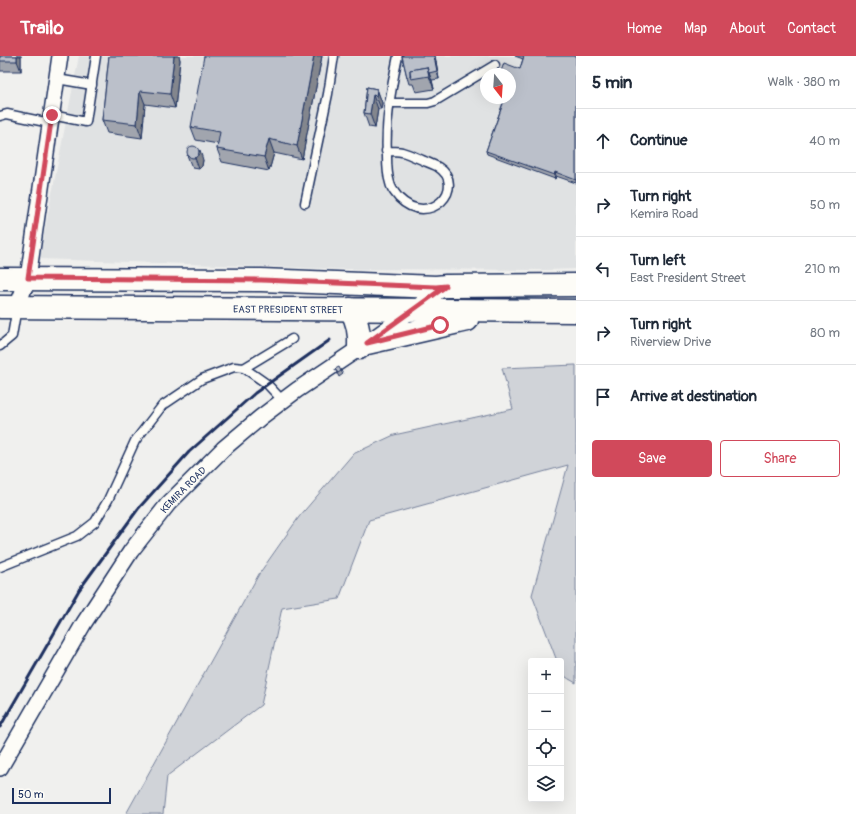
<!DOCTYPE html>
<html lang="en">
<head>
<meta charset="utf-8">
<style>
	:root { --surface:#fff; --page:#f6f6f7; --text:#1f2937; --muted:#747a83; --line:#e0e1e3; --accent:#d1495b }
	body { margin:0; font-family:Pangolin,sans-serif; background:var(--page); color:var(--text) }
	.controls { position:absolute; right:12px; bottom:12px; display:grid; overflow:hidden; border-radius:4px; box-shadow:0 4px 16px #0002 }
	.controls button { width:36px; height:36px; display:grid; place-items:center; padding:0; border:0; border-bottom:1px solid var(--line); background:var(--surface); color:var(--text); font:20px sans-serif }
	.compass { position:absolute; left:480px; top:12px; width:36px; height:36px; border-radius:50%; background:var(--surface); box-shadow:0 4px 16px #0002; rotate:163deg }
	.scale { position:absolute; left:12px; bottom:10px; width:99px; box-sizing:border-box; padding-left:4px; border:2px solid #1b2f5e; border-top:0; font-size:11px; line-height:14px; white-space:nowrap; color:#1b2f5e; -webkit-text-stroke:3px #fdfcf7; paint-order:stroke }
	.stop { position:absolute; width:12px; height:12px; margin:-9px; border:3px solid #d1495b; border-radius:50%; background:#fff }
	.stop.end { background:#d1495b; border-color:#fff; box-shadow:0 1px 4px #0008 }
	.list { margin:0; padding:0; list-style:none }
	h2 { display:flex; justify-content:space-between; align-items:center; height:52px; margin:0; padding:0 16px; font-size:17px }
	h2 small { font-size:13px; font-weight:400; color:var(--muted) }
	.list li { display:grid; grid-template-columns:26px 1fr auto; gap:12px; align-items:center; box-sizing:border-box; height:64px; padding:0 16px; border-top:1px solid var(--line) }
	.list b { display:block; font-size:15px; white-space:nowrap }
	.list p { margin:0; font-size:13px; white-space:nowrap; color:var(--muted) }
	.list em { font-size:13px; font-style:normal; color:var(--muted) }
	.actions { display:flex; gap:8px; padding:12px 16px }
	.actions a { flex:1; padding:9px 0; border:1px solid var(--accent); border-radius:4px; text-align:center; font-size:14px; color:var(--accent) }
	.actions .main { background:var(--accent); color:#fff }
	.icon { flex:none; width:22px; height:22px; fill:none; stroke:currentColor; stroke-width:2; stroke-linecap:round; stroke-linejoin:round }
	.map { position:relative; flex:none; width:576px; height:758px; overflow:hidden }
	header { display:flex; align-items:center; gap:24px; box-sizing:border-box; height:56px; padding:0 20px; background:var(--accent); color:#fff }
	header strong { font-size:19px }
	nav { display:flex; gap:22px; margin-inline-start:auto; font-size:14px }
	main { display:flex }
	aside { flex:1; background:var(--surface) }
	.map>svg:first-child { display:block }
	.built { fill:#e0e2e3; fill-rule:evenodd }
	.green { fill:#d0d3d8; stroke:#76819b }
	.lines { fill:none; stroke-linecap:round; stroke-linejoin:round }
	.service-casing { stroke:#1b2f5e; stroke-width:11 }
	.minor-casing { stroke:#1b2f5e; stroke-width:18 }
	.primary-casing { stroke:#1b2f5e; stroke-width:25 }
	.service { stroke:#fdfcf7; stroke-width:8 }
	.minor { stroke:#fdfcf7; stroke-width:15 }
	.primary { stroke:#fdfcf7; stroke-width:22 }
	.rail { stroke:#1b2f5e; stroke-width:3 }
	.wall { fill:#a1a5ae; stroke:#1b2f5e }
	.shaded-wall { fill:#83868d; stroke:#1b2f5e }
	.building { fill:#bbc0ca; stroke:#1b2f5e }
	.route { stroke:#d1495b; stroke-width:5 }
	.labels { text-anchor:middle; stroke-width:3.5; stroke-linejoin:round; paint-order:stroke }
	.street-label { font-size:10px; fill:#1b2f5e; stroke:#fdfcf7 }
</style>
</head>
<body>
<header>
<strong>Trailo</strong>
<nav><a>Home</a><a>Map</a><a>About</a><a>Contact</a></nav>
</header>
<main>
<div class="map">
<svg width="576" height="758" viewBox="0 0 576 758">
	<rect width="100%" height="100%" fill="#f0f0ee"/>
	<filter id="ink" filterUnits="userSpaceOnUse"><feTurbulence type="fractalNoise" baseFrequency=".025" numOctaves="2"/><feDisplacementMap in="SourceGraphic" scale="8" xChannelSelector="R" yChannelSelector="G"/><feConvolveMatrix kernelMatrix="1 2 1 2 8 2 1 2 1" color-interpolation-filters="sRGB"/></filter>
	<g filter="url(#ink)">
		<path class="built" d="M79 0H576V213L545 214 335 213 39 203ZM486 18H510V42H486Z"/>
		<path class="green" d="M576 309V627C564 620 561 620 561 605H557L532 539 568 409 369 464 339 543 282 552 261 649 167 720 163 758H126L259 518 299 461 353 398 394 379 513 353 502 312Z"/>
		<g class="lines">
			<g class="service-casing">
				<g id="service">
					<path d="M57 23 92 29"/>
					<path d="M389 47H428L435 45 495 9"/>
					<path d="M52 59 86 66 96 0"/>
					<path d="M0 60 7 58 50 67"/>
					<path d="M386 95C391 95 397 95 402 96 410 98 419 103 427 106 431 108 435 109 438 111 468 130 430 173 399 142 395 137 391 133 390 127 387 118 387 109 387 100 385 66 391 33 398 0"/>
					<path d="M305 147 328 38 334 0"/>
					<path d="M0 290 12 280 17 251"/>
					<path d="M244 312 292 283"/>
					<path d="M0 511 77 480 95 466 108 444 135 385 162 350 202 323 234 311 244 312 267 328 283 345"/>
				</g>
			</g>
			<g class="minor-casing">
				<g id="minor">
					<path d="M17 251 28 222 60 0"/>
					<path id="s1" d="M0 712 84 567 131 495 168 448 223 393 261 361 297 334 367 287 446 230"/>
				</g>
			</g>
			<g class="primary-casing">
				<g id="primary">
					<path d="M0 223 261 224 436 231 446 230 576 229"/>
					<path id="s2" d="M0 251 576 255"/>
					<path d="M350 253C358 265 360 277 359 292"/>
					<path d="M367 287 467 264"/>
				</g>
			</g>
			<use href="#service" class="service"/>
			<use href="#minor" class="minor"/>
			<use href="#primary" class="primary"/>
			<path class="rail" d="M0 671 79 534 138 453 189 396 255 337 330 284"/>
		</g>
		<g class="wall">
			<rect x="0" y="0" width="21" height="15"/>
			<path d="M109 0H179L180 4 175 52 145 48 142 82 107 77 102 64Z"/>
			<path d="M322 0 302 103 274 97 269 115 222 106 217 93 218 88 196 84 191 71Z"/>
			<path d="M402 0H435L439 23 432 24 434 33 416 36 413 28H409L407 21Z"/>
			<path d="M515 0H576V127L556 120 555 123 487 98 486 95 504 44 500 42H510L523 3Z"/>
			<path d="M367 31 377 33 382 47 381 53H378L375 72 369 71 364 57Z"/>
			<path d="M187 99 203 104 202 110 199 113 193 112 191 109Z"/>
			<path d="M335 313 341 315 343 318 339 321Z"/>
		</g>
		<g class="shaded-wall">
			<path d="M17 0H21V15L17 5Z"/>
			<path d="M174 0H179L180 4 175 52 170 38Z"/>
			<path d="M314 0H322L302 103 297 90Z"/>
			<path d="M434 0H435L439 23 437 15Z"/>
			<path d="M427 11 432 25 434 33 429 20Z"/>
			<path d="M377 33 382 47 381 53 376 40Z"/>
			<path d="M140 35 145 48 142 82 137 68Z"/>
			<path d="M373 39 378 53 375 72 370 58Z"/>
			<path d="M269 83 274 97 269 115 264 101Z"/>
			<path d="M200 94 203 104 202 110 199 113 195 102Z"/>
			<path d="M555 116 556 120 555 123 554 119Z"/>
		</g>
		<g class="building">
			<rect x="0" y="0" width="17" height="5"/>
			<path d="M109 0H174L170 38 140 35 137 68 102 64Z"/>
			<path d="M204 0H314L297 90 269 83 264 101 217 93 220 76 191 71Z"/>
			<path d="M402 0H434L437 15 429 17 427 11 410 14V20L407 21Z"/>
			<path d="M524 0H576V124L555 116 554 119 486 95 505 42H510V18H500L504 7 520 13Z"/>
			<path d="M427 11 429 20 411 23 410 14Z"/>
			<path d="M367 31 377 33 376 40 373 39 370 58 364 57Z"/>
			<circle cx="193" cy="96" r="6"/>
			<path d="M339 311 341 315 338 317 335 313Z"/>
		</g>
	</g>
	<g class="lines" filter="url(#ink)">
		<path class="route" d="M52 59 28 222 261 224 436 231 446 230 367 287 440 269"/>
	</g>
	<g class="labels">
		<g class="street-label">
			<text dy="4" stroke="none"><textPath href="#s2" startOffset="288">EAST PRESIDENT STREET</textPath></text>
			<text dy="4" stroke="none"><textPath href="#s1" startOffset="334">KEMIRA ROAD</textPath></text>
		</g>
	</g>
</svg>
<div class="controls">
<button>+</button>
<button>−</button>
<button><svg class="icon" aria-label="locate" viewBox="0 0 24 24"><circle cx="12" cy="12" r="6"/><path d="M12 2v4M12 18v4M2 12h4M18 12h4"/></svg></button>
<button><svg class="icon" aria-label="layers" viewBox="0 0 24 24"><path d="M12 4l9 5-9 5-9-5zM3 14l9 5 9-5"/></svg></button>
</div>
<svg class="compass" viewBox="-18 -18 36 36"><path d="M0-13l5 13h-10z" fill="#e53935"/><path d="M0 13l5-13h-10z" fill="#747a83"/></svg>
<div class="scale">50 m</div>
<div class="stop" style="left:440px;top:269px"></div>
<div class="stop end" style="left:52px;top:59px"></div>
</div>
<aside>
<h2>5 min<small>Walk · 380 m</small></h2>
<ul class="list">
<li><svg class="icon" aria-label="ahead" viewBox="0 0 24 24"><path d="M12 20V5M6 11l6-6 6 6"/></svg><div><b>Continue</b></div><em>40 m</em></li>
<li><svg class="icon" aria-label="right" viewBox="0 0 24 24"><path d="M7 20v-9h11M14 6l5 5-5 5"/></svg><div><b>Turn right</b><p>Kemira Road</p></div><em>50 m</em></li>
<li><svg class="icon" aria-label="left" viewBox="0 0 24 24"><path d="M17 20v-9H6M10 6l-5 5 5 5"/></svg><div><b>Turn left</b><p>East President Street</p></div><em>210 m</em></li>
<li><svg class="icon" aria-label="right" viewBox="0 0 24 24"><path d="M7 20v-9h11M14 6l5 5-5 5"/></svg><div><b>Turn right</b><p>Riverview Drive</p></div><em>80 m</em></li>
<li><svg class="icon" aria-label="arrive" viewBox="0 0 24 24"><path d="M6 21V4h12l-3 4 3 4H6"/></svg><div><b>Arrive at destination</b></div></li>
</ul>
<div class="actions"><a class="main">Save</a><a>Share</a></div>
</aside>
</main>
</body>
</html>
